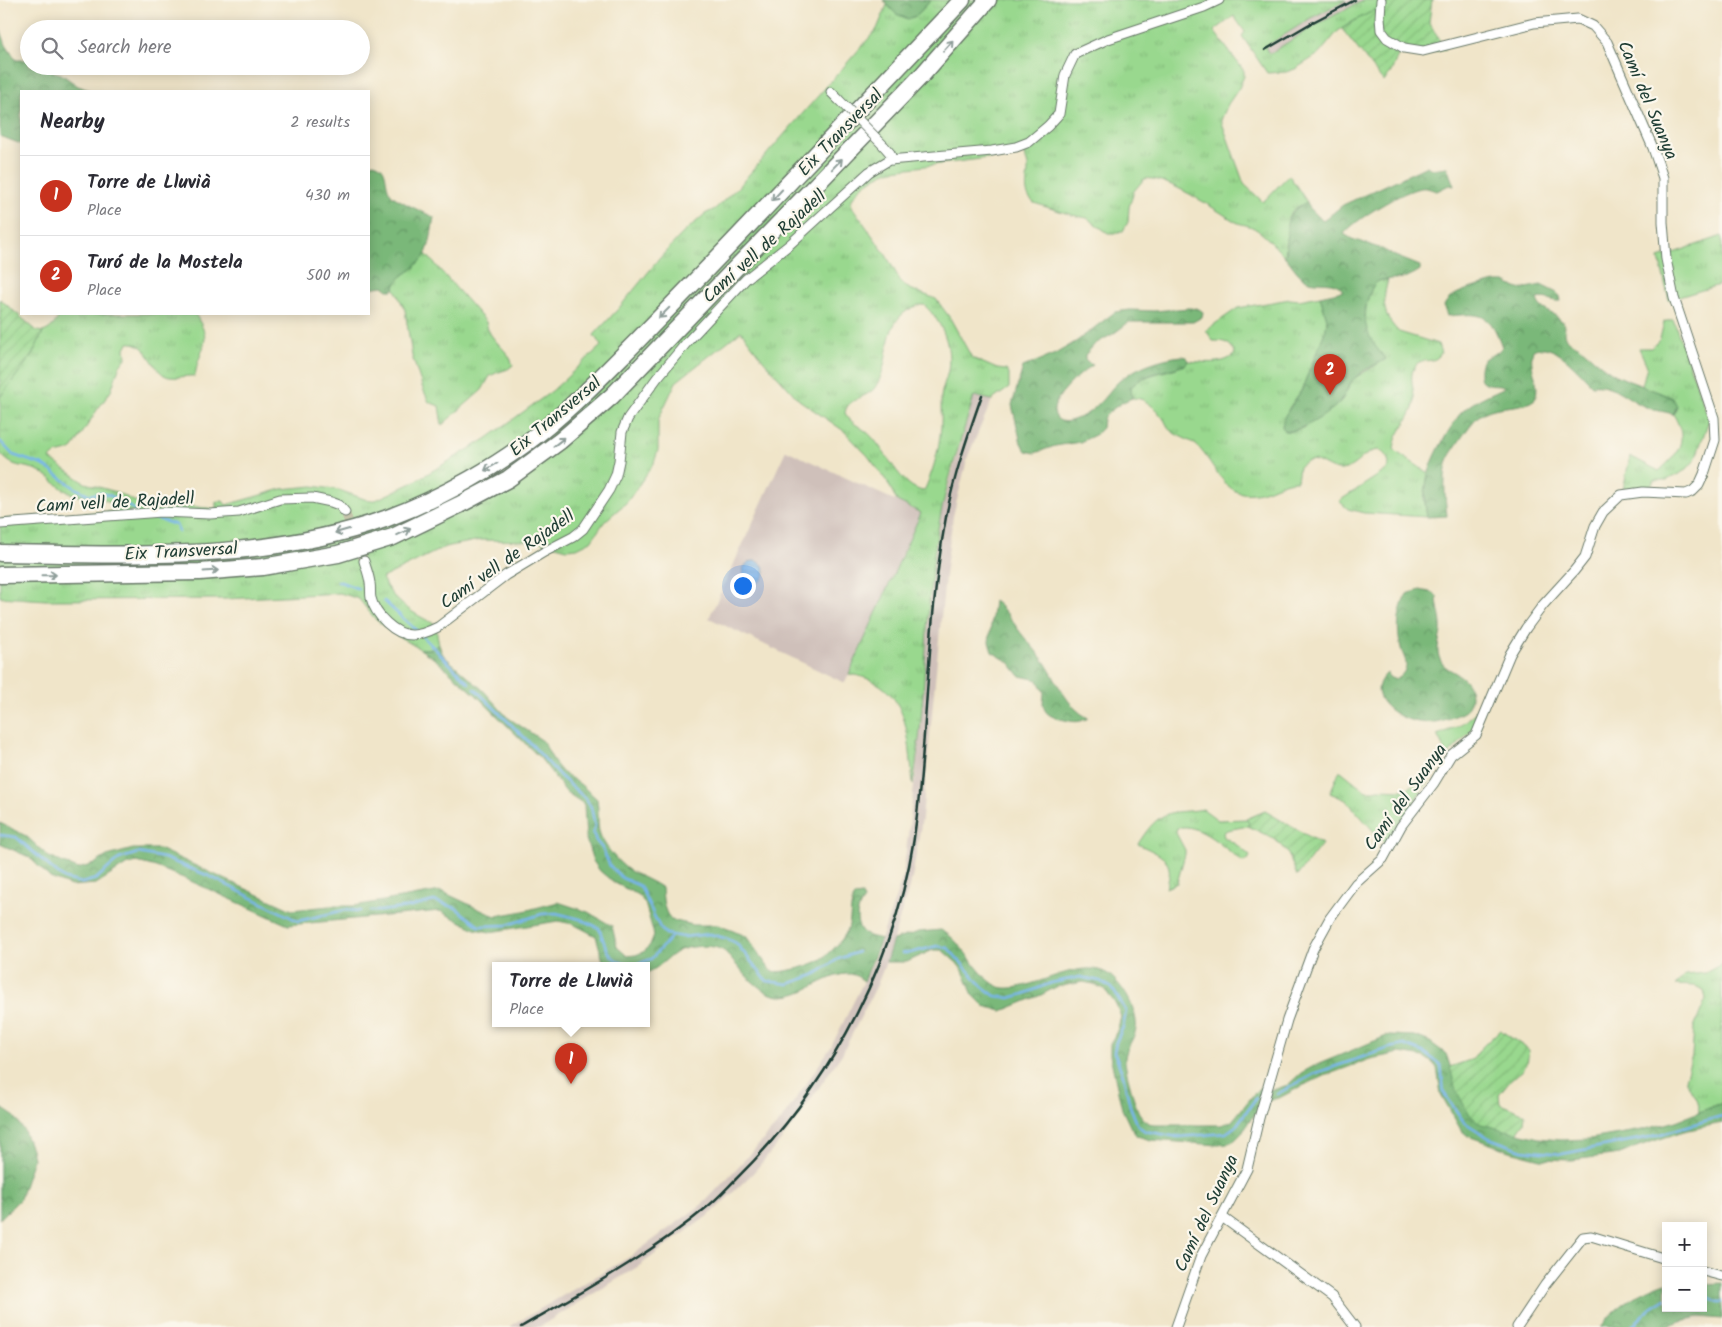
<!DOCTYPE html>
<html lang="en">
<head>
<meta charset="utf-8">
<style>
	:root { --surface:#fff; --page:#f2f2f3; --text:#2b2b33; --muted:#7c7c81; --line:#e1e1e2; --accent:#c8321e }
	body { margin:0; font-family:Kalam,sans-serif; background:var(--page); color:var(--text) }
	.controls { position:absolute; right:15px; bottom:15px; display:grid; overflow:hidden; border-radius:0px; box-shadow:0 2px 12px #0003 }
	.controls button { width:45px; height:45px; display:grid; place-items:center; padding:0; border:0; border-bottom:1px solid var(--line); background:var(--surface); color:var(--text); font:25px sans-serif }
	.you { position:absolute; left:742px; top:585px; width:18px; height:18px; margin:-12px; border:4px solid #fff; border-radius:50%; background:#1a73e8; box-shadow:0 0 0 8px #1a73e833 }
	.badge { display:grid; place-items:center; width:32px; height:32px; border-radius:50%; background:var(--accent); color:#fff; font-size:16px; font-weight:700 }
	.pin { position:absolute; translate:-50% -41px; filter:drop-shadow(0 1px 2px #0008) }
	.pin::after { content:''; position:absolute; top:26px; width:18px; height:15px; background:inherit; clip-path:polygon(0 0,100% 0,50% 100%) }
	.popup { position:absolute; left:492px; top:962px; width:158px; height:65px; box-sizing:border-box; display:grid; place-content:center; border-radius:0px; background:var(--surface); filter:drop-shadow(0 1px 4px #0005); font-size:16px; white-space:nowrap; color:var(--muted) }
	.popup b { font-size:19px; color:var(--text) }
	.popup::after { content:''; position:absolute; left:50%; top:100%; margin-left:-10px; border:10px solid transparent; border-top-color:var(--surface) }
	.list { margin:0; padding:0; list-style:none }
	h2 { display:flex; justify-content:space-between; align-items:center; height:65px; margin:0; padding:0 20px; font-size:21px }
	h2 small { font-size:16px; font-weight:400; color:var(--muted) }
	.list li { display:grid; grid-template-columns:32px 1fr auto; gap:15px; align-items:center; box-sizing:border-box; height:80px; padding:0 20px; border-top:1px solid var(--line) }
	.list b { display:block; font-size:19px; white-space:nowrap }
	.list p { margin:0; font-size:16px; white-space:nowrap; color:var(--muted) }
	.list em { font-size:16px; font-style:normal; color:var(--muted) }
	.icon { flex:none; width:28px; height:28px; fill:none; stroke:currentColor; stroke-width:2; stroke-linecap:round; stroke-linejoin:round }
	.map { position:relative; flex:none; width:1722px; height:1327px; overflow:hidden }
	.search { position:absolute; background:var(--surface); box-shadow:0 2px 12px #0003; left:20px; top:20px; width:350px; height:55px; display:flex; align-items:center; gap:12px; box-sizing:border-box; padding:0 18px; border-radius:28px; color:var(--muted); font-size:19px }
	.panel { position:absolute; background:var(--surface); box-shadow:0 2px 12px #0003; left:20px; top:90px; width:350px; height:225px; border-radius:0px }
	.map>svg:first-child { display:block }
	.industrial { fill:#cfc0ba }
	.grass { fill:url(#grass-tufts); stroke:#5c8a61; fill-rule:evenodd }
	.forest { fill:url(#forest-crowns); stroke:#4c7a56 }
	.garden { fill:url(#garden-furrows); stroke:#5c8a61 }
	.water { fill:url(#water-rules); stroke:#4c7990 }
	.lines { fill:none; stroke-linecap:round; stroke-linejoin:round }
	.stream { stroke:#78b5eb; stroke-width:2.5 }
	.street-tunnel { stroke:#c6c3ab; stroke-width:9; stroke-dasharray:9 4.5; stroke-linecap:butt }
	.street-casing { stroke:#687868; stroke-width:11 }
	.highway-casing { stroke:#687868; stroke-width:19 }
	.street { stroke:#fff; stroke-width:9 }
	.highway { stroke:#fff; stroke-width:16 }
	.rail { stroke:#1f3d34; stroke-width:2.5 }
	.street-bridge-casing { stroke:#687868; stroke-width:11; stroke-linecap:butt }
	.street-bridge { stroke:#fff; stroke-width:9 }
	.oneway { stroke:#8f9e9a }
	.labels { text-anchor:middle; stroke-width:4.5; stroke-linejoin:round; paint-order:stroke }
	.street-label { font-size:18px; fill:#1f3d34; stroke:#fbf7ec }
</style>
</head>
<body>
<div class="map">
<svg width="1722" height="1327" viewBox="0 0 1722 1327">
	<defs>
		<pattern id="grass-tufts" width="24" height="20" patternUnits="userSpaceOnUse" patternTransform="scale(1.25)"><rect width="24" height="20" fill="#99d88e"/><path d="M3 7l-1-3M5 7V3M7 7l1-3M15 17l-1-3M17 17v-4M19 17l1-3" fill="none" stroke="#83ba7b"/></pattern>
		<pattern id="forest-crowns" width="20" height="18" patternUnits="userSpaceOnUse" patternTransform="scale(1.25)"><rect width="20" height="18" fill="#7ab879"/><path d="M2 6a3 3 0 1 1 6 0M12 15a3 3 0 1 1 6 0" fill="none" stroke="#639764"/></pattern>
		<pattern id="garden-furrows" width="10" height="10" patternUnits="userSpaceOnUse" patternTransform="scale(1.25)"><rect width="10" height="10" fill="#99d88e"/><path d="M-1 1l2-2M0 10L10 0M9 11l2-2" fill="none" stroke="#83ba7b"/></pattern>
		<pattern id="water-rules" width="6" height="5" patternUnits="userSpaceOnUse" patternTransform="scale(1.25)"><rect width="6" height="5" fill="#78b5eb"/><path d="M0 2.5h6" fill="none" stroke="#6294bf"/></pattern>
	</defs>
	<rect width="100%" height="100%" fill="#fbf7ec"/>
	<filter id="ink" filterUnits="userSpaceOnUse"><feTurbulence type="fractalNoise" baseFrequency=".02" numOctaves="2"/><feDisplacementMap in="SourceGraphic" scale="10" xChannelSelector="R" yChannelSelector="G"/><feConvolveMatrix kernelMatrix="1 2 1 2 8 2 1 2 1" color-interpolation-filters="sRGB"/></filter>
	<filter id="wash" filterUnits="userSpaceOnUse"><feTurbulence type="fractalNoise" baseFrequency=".0096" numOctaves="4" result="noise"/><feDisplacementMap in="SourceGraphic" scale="20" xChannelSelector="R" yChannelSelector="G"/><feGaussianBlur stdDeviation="1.12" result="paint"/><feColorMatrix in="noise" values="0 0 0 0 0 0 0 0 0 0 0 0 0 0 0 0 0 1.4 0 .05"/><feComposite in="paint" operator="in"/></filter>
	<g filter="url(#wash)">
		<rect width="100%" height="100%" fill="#f0e5c9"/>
		<g class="industrial">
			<path d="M1346 0H1364L1314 26 1269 54 1264 47 1311 18Z"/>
			<path d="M974 395 992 400 968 456 953 516 945 576 922 818 912 878 886 962 877 985 842 1054 789 1131 753 1173 713 1212 639 1266 539 1327H509L631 1256 704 1203 780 1122 831 1047 864 981 874 960 903 876 918 754 932 577 941 512Z"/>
			<path d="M786 450 922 513 845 683 709 618Z"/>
		</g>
		<g class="grass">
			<path d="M931 0H1346L1311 18 1265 47 1269 54 1314 26 1364 0H1394L1354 21 1338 31 1319 54 1295 69 1286 72 1267 73 1242 36 1245 32 1234 16 1214 31 1244 71V76L1239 88 1228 104 1221 120 1244 184 1263 202 1289 175 1307 202C1299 206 1292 209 1288 217L1285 257C1276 248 1266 235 1254 228 1249 225 1242 225 1236 222 1217 211 1164 174 1144 179L1134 191 1129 207 1128 222 1123 231 1119 233H1108L1087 218 1072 215 1034 203C1021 192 1029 180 1028 166 1027 161 1024 155 1022 150L996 157 893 170C880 173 853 189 851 203L853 208 886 255 902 284 910 289 936 299 950 318 972 358 997 369 1006 370 1009 374V388L992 400 974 396C963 434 949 473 941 513 923 602 928 695 913 784 908 735 910 683 849 674L921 513 897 501 888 483 868 456 844 431 799 400 763 360 741 331 676 382 658 420V450L654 463 627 502 605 521 591 541 577 548 567 549 537 541 480 540 445 547 382 578C392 601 413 614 435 624L439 644 432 649H420L398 636 375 619 359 599 340 593 225 599 46 600 0 597V519L119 511C103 491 90 502 70 493 59 488 52 478 41 472 24 463 15 471 0 453V397L32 355 43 332C52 329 56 322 60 314H195C215 344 199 346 195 376 186 375 172 380 164 375 151 366 147 341 128 343L125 348 126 358 119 367 111 391 97 410 73 448C65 455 55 450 50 459L85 483 116 492 150 509 179 505 216 509V502L223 501 226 505 282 489 313 486 339 490 370 501 378 499 412 483 486 439 552 391 601 346 594 335 619 308 659 259 682 234 705 214 715 209 738 187 877 29 887 5 896 14 916 16ZM919 305H924C943 322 952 347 948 371 946 380 942 388 941 397 941 410 942 423 940 436 938 454 932 474 924 491 901 489 885 448 868 433 860 426 851 424 845 413 847 397 868 399 876 386 894 357 878 319 919 305Z"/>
			<path d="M1722 236V284L1669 300 1659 258Z"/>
			<path d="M426 254 486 322C488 340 508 348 513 365L508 369 496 373 490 376 482 390 442 425 439 406 429 402 423 389 412 356 405 310 394 287 396 280 416 266Z"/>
			<path d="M1388 280C1382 300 1382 316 1399 332L1438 344 1441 353C1434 366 1421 356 1415 366 1407 378 1416 391 1414 404 1412 419 1395 431 1394 449L1398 453 1428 473 1424 498 1427 517 1364 513 1348 509 1339 501 1388 469C1391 461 1386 454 1379 450 1364 450 1356 469 1341 470 1325 471 1315 450 1299 467L1297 481C1279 480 1262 499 1238 492 1223 487 1211 461 1200 449 1193 440 1180 438 1171 431 1167 427 1166 422 1163 418 1155 408 1145 397 1132 398L1131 387C1147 370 1178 373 1188 361 1203 362 1223 366 1235 354 1231 342 1224 341 1213 341L1206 330 1238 308 1290 299 1299 300 1320 296 1327 319 1326 330 1301 391 1289 408 1282 426 1288 432 1303 428 1336 406 1342 400 1353 379 1386 359C1378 350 1369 342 1366 330 1364 318 1366 289 1377 282 1380 280 1384 280 1388 280Z"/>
			<path d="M1673 319 1709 420 1695 460 1686 470 1667 480H1654L1651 486 1623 490 1630 456 1659 471C1680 452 1689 440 1673 414L1676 410 1673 398 1642 386 1647 366 1639 348H1651L1660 339 1664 322Z"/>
			<path d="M1477 711 1482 713 1474 728 1441 762 1385 844 1346 800 1330 793 1339 772 1341 771 1366 791H1373L1378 789 1406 790 1414 784 1439 756 1445 751 1437 735 1459 726Z"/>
			<path d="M1203 809 1218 820 1246 819 1250 821 1248 826 1227 830 1223 833 1224 837 1240 847 1250 856 1248 860 1243 862C1226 850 1199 821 1177 828L1176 833 1185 850V854L1177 883 1166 888C1177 859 1160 855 1138 844 1147 830 1157 814 1176 812 1185 811 1194 811 1203 809Z"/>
			<path d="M1722 964V1103L1698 1113C1702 1098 1690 1092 1685 1079L1692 1056 1694 1027 1706 999 1704 990 1695 986 1675 985 1686 975 1705 973Z"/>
		</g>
		<g class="forest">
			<path d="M883 0H931L916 16 908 19 896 14Z"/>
			<path d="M0 28 6 45 16 60H29V66H44L54 72 61 74 78 86 92 91H21V144L0 136Z"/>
			<path d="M373 163C391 166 382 184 392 195 395 199 428 215 434 217 431 232 431 251 420 262 409 274 398 274 393 290H388L383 286 369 288V165Z"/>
			<path d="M1427 166 1431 169 1447 167 1454 186 1449 185 1437 191C1432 190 1427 187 1421 188 1404 190 1354 220 1344 234L1352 239 1382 249 1395 256 1420 266V270C1410 277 1402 279 1391 279 1387 280 1383 279 1379 281 1374 283 1372 288 1370 293 1359 319 1367 339 1386 359 1376 365 1364 369 1356 377 1348 383 1347 393 1341 400 1333 412 1298 434 1284 431L1282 426 1284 417 1301 391 1326 329 1327 319 1320 296 1343 291C1335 277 1317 286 1305 279 1297 274 1292 264 1285 257 1292 231 1276 217 1307 202L1309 207 1323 221 1343 205Z"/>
			<path d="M1495 282H1505L1518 289H1522L1541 285 1557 293 1560 296 1561 301C1552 302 1545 296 1537 299 1539 311 1554 312 1562 321 1567 327 1562 336 1570 342 1572 344 1577 345 1580 347 1592 357 1602 367 1616 375 1634 384 1655 390 1673 398L1677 406 1673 414C1664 411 1654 411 1646 407 1628 400 1613 382 1592 385 1579 372 1553 339 1533 350 1527 367 1542 382 1535 399 1524 409 1499 404 1483 413 1473 418 1457 445 1450 455 1442 474 1445 496 1447 516L1427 517C1421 483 1431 461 1448 432 1453 425 1457 416 1464 410 1476 399 1491 394 1505 387 1498 383 1491 386 1485 383 1480 381 1480 377 1480 373 1479 352 1495 359 1502 347 1490 312 1482 313 1447 316L1444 306C1451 290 1479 287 1495 282Z"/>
			<path d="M1189 308 1199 309 1203 312 1202 317 1193 322H1129L1113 334 1095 344 1085 355V360L1088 363 1093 365C1082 372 1045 402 1056 417 1060 423 1067 422 1073 420 1094 414 1103 398 1116 384 1132 368 1160 358 1182 356L1187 357 1188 361 1185 365C1167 372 1145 372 1131 387L1132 398 1123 402 1110 411 1103 418 1102 428 1095 435 1080 442 1055 446 1035 453 1026 451 1021 443 1012 405 1023 367 1055 354 1077 341 1115 312 1130 310 1154 311Z"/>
			<path d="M1420 590 1434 593 1437 597C1437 608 1442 619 1441 631 1440 640 1436 648 1439 657 1444 675 1470 670 1471 696 1471 700 1469 706 1466 710 1463 713 1457 715 1453 717 1442 721 1430 724 1419 722 1396 719 1362 696 1387 673L1389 677 1393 679C1400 678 1405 673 1406 666 1407 660 1402 654 1401 648 1396 631 1398 609 1407 594Z"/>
			<path d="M994 601C1007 610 1014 625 1024 637 1031 645 1039 654 1046 664 1058 683 1067 707 1088 718 1079 723 1074 722 1065 720 1054 718 1043 715 1043 702 1043 699 1044 697 1044 694 1044 690 1039 684 1038 680L1020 676 1009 662 992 652 989 642Z"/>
			<path d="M439 644 441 651 444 656 483 690 507 717 543 741 554 762 562 772 580 784 597 799C599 810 597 820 599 831 602 844 619 864 630 871 641 877 652 881 662 888 663 900 663 910 671 920L693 925H718L746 936 771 971C782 974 810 966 820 960 830 954 842 941 847 931 852 920 849 907 854 896L862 895 864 900C855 911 853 929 869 936 872 937 877 938 881 939L864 981C860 978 856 975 851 974 829 972 806 996 782 996 764 997 743 973 731 959 729 957 727 953 724 951 713 944 699 946 687 948 670 951 662 968 646 973V965H607L604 964 596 936 573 924 558 921 490 932 475 929 440 911 288 925 186 879 156 867 137 862 126 865 96 884 71 886 50 878 29 857 0 844V823L26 836 49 857 78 869 94 864 107 856 133 849H159L292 910 329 906H354L441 891 485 912 496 916 524 911 558 902 588 912 612 926 617 947 627 956 636 955 645 951 650 945 654 935 645 903 638 895 613 882 600 871 593 861 586 839 584 804 566 792 541 759 475 694 436 660 420 649H432Z"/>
			<path d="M941 930C944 932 948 934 950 936 966 949 985 986 1004 988 1037 991 1089 949 1116 981 1127 993 1138 1013 1136 1029 1134 1040 1126 1047 1125 1058 1124 1066 1135 1105 1139 1113 1143 1119 1147 1122 1153 1125H1221L1232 1121 1259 1088 1273 1090 1288 1085 1301 1073 1314 1066 1389 1035 1415 1036 1430 1042 1446 1054 1454 1077 1456 1090 1482 1124 1539 1138 1560 1140 1590 1139 1642 1130 1676 1121 1722 1103V1123L1684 1131 1639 1146 1620 1154 1572 1160 1541 1159 1510 1151 1468 1136 1461 1130 1447 1105 1441 1094 1437 1068 1433 1063 1424 1057 1400 1053 1370 1059 1324 1076 1300 1087 1281 1097 1268 1101 1249 1121 1242 1133 1235 1140 1227 1144 1218 1145 1151 1140 1137 1136 1131 1128 1122 1109 1110 1055V1044L1117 1031 1121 1017 1116 1004 1104 989 1094 984 1083 982 1056 987 1041 995 1002 1011 984 1006 973 995 963 971 957 963 942 950H933L907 962H886L893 940 919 932Z"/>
			<path d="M0 1107 15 1117 24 1131 31 1149 33 1159 20 1199 0 1219Z"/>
			<path d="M1666 1282V1308H1703V1284L1722 1283V1319L1700 1317 1680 1321 1665 1327H1601C1615 1306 1642 1290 1666 1282Z"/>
		</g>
		<g class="garden">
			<path d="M1394 0H1432L1429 22 1445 50 1424 53H1399L1391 72 1384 82 1342 29 1354 21Z"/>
			<path d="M0 299 37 331 43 332 32 355 0 397Z"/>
			<path d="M1265 811 1322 844 1297 876C1285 841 1280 842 1248 826L1249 822 1246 819Z"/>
			<path d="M1500 1030 1529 1050 1527 1064 1522 1071 1511 1079 1499 1094 1500 1104 1525 1114 1524 1123 1517 1133 1481 1124 1469 1114 1456 1090 1450 1067 1473 1059 1482 1047Z"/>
		</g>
		<circle class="water" cx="754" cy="572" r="11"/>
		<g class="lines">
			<g class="stream">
				<path d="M0 441 13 455 43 465 75 488 90 495 100 493 109 495 137 511"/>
				<path d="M149 516 176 525 179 532"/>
				<path d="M338 581 359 589"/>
				<path d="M384 601 418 632"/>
				<path d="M422 636 469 683"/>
				<path d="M475 689 533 746 560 776 585 798 591 807 595 826 593 832 596 841 602 848 610 866 622 878 640 886 660 928 666 934 683 937 710 934 728 939 736 943 767 981 788 984 814 975 838 959 858 952"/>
				<path d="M0 835 16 837 57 873 65 879 82 883 96 879 119 859 138 853 164 858 209 876 298 921 345 910 360 911"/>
				<path d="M370 911H380L411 907 434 901 456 908 479 926 507 925 542 914 556 913 580 919 599 928C606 949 609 963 633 965"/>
				<path d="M902 953H910L937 946 948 948 983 987 995 996 1010 998 1024 994 1051 983 1080 977 1100 981 1112 988 1126 1011 1123 1027 1116 1042 1114 1052 1123 1075 1130 1106 1138 1126 1145 1131 1178 1137 1226 1133 1236 1126 1256 1098"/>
				<path d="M634 965 651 959 672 936"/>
				<path d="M1277 1094 1316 1073 1389 1048 1404 1045 1425 1053 1441 1065 1444 1093 1464 1122 1489 1138 1522 1150 1562 1154 1650 1137 1722 1116"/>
				<path d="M1703 1294 1718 1302H1722"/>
				<path d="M1631 1327 1650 1309 1666 1299"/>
			</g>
		</g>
	</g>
	<g filter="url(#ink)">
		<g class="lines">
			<path class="street-tunnel" d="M345 512 364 561"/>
			<g class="street-casing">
				<g id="street">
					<path d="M831 92 838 99"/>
					<path d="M884 146 890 153 892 160"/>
					<path d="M0 524 162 512 210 514 239 512 280 499 312 498 331 502 339 505 345 512"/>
					<path d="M364 561C366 568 369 575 370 583 371 588 370 594 371 598 375 615 395 635 412 635 421 635 430 631 438 627L506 575 544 552 573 537 583 529 609 490 616 475 619 461 622 432 628 418 657 378 688 341 746 279 789 245 869 172 889 160 992 151 1016 147 1029 142 1048 126 1059 114 1065 75 1075 54 1108 39 1204 7 1219 0"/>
					<path d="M1222 1217 1332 1297 1355 1327"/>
					<path d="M1703 1271 1722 1276"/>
					<path d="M1176 1327 1201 1256 1247 1169 1259 1118 1287 1020 1313 949 1330 918 1356 883 1383 859 1401 826 1434 783 1451 755 1476 735 1510 654 1526 628 1543 605 1574 571 1585 557 1595 526 1603 512 1621 495 1643 492 1686 494 1693 491 1699 485 1704 474 1715 440 1714 418 1674 298 1666 259 1663 222V178L1653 148 1607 42 1593 26 1578 19 1534 23 1423 51 1404 48 1387 38 1381 30 1380 17 1381 0"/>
					<path d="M1517 1327 1545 1285 1583 1237 1591 1236 1666 1259"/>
				</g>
			</g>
			<g class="highway-casing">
				<g id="highway">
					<path d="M0 553C128 554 262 563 385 519 442 498 501 465 548 426 580 400 608 370 637 341 674 303 711 265 747 227 819 151 891 76 962 0"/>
					<path d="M0 575 200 572 263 567 338 554 393 537 459 505 508 479 560 441 612 396 923 74 988 0"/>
				</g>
			</g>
			<use href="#street" class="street"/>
			<use href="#highway" class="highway"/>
			<g class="rail">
				<path d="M1265 50 1313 22 1355 0"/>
				<path d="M521 1327C585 1290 651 1254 707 1207 717 1199 726 1189 735 1180 833 1084 902 952 917 815 928 716 928 615 946 517 954 475 968 435 982 395"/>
			</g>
			<g class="street-bridge-casing">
				<path id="street-bridge" d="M838 99 884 146"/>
			</g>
			<use href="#street-bridge" class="street-bridge"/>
		</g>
		<defs><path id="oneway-shaft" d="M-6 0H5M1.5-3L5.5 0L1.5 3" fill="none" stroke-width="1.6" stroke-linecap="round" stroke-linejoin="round" transform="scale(1.25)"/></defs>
		<g class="oneway">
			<use href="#oneway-shaft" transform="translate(948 46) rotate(-49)"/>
			<use href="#oneway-shaft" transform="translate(837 164) rotate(-46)"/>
			<use href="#oneway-shaft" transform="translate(777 195) rotate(133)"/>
			<use href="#oneway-shaft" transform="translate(664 313) rotate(135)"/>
			<use href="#oneway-shaft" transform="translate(559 442) rotate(-38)"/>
			<use href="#oneway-shaft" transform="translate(491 467) rotate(150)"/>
			<use href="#oneway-shaft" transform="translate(342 531) rotate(164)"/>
			<use href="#oneway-shaft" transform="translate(404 532) rotate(-25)"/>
			<use href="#oneway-shaft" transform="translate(211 571) rotate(-4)"/>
			<use href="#oneway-shaft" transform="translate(49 575) rotate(-1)"/>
		</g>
	</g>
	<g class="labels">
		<g class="street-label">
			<text transform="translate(1648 100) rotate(67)" y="6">Camí del Suanya</text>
			<text transform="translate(840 132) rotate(-46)" y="6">Eix Transversal</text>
			<text transform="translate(764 246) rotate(-42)" y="6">Camí vell de Rajadell</text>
			<text transform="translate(555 416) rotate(-40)" y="6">Eix Transversal</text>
			<text transform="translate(115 502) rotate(-3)" y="6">Camí vell de Rajadell</text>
			<text transform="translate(181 551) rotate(-3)" y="6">Eix Transversal</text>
			<text transform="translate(507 559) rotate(-35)" y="6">Camí vell de Rajadell</text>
			<text transform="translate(1405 797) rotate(-54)" y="6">Camí del Suanya</text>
			<text transform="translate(1206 1213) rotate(-65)" y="6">Camí del Suanya</text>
		</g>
	</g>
</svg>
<div class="controls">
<button>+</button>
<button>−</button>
</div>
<div class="you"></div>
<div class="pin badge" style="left:571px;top:1084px">1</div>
<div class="popup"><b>Torre de Lluvià</b>Place</div>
<div class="pin badge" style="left:1330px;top:395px">2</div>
<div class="search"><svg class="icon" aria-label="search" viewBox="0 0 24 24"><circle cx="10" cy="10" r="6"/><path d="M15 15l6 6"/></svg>Search here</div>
<section class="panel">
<h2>Nearby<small>2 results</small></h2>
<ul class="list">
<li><span class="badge">1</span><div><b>Torre de Lluvià</b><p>Place</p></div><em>430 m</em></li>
<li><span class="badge">2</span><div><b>Turó de la Mostela</b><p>Place</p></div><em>500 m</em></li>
</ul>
</section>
</div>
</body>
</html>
